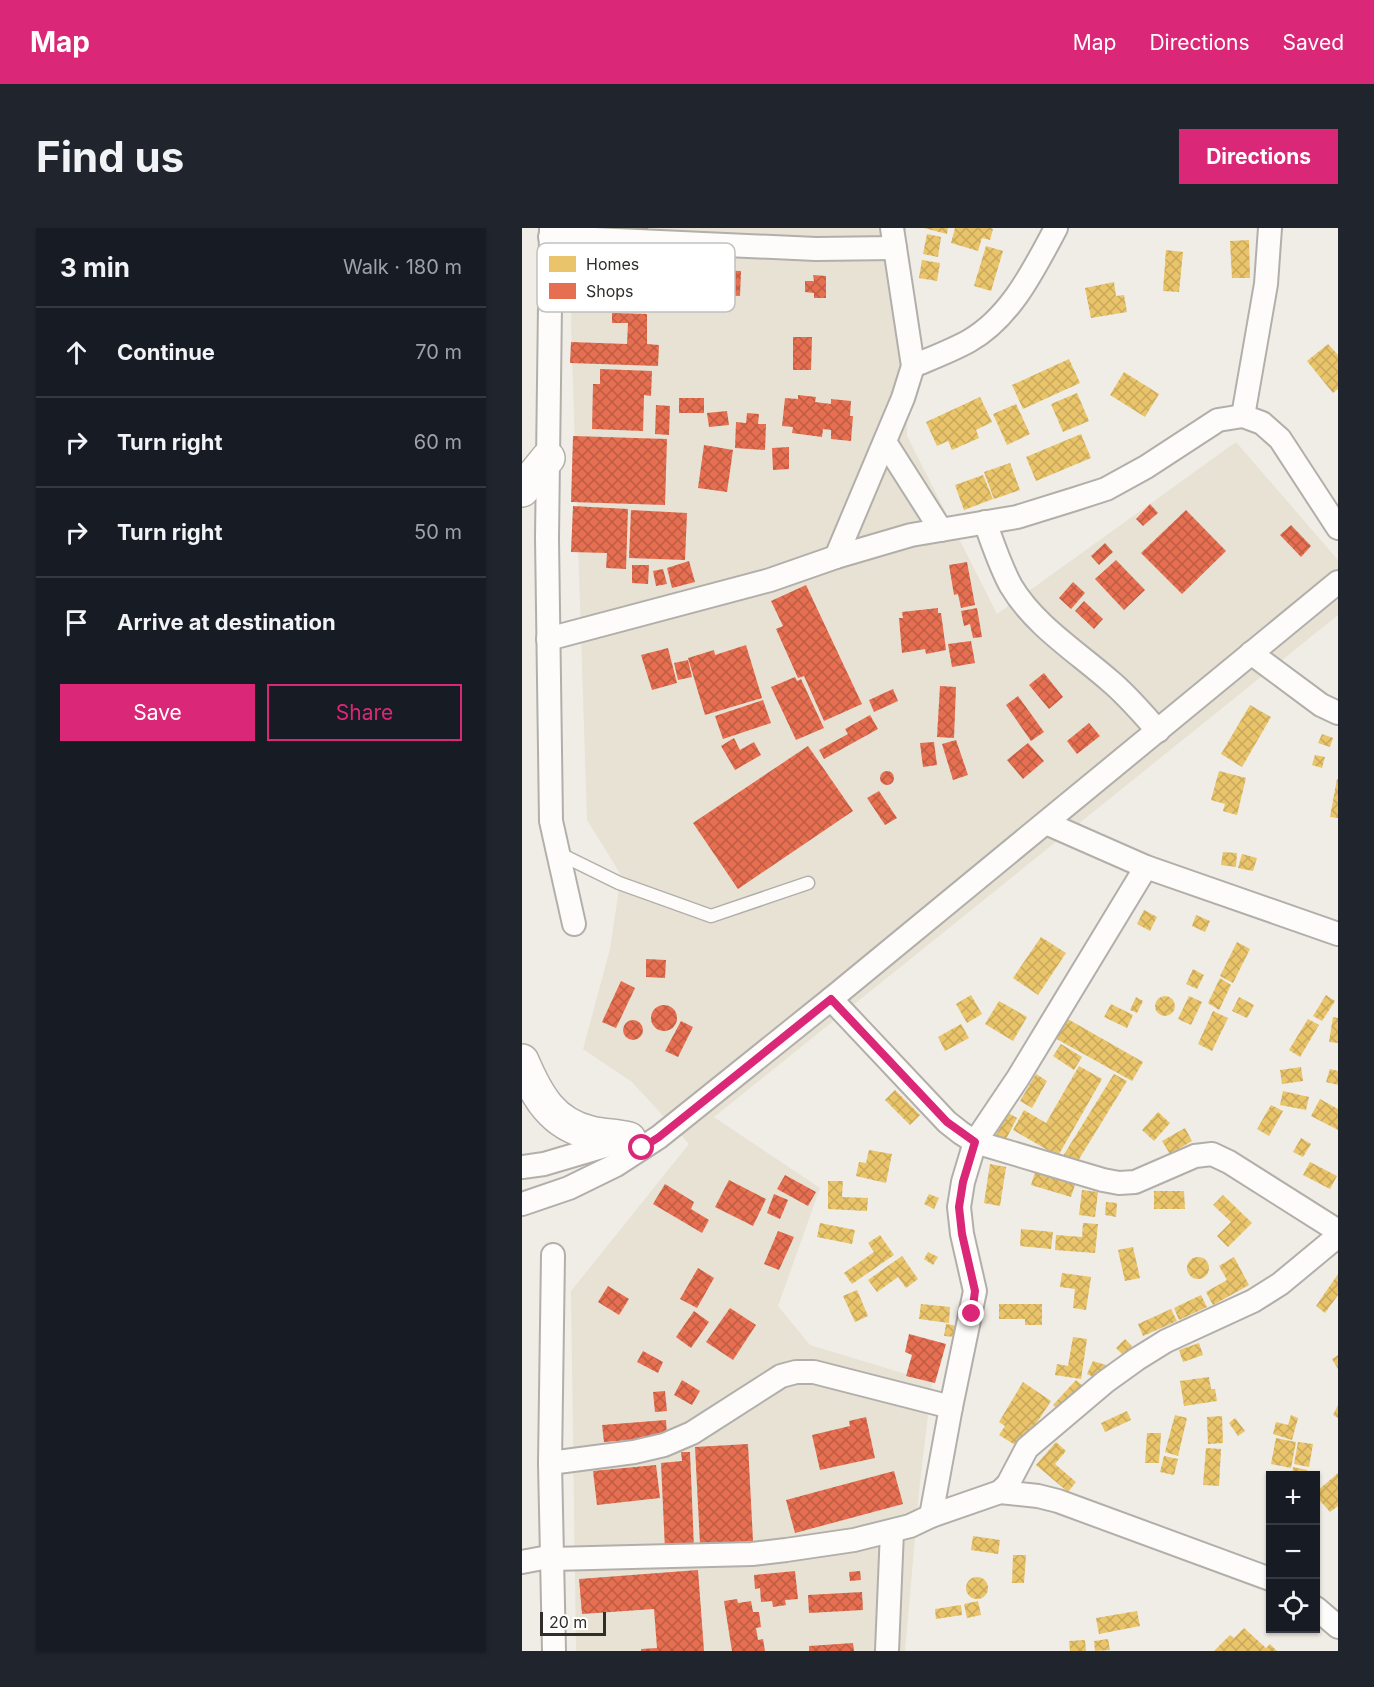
<!DOCTYPE html>
<html lang="en">
<head>
<meta charset="utf-8">
<style>
	:root { --surface:#171b24; --page:#20242c; --text:#f1f3f6; --muted:#9ea1a6; --line:#363941; --accent:#db2777 }
	body { margin:0; font-family:Inter,sans-serif; background:var(--page); color:var(--text) }
	.controls { position:absolute; right:18px; bottom:18px; display:grid; overflow:hidden; border-radius:0px; box-shadow:0 2px 4px #0004 }
	.controls button { width:54px; height:54px; display:grid; place-items:center; padding:0; border:0; border-bottom:2px solid var(--line); background:var(--surface); color:var(--text); font:30px sans-serif }
	.scale { position:absolute; left:18px; bottom:15px; width:66px; box-sizing:border-box; padding-left:6px; border:3px solid #302e2a; border-top:0; font-size:16px; line-height:21px; white-space:nowrap; color:#302e2a; -webkit-text-stroke:4px #fff; paint-order:stroke }
	.stop { position:absolute; width:18px; height:18px; margin:-14px; border:4px solid #db2777; border-radius:50%; background:#fff }
	.stop.end { background:#db2777; border-color:#fff; box-shadow:0 2px 6px #0008 }
	.list { margin:0; padding:0; list-style:none }
	h2 { display:flex; justify-content:space-between; align-items:center; height:78px; margin:0; padding:0 24px; font-size:26px }
	h2 small { font-size:20px; font-weight:400; color:var(--muted) }
	.list li { display:grid; grid-template-columns:39px 1fr auto; gap:18px; align-items:center; box-sizing:border-box; height:90px; padding:0 24px; border-top:2px solid var(--line) }
	.list b { display:block; font-size:22px; white-space:nowrap }
	.list em { font-size:20px; font-style:normal; color:var(--muted) }
	.actions { display:flex; gap:12px; padding:18px 24px }
	.actions a { flex:1; padding:14px 0; border:2px solid var(--accent); border-radius:0px; text-align:center; font-size:21px; color:var(--accent) }
	.actions .main { background:var(--accent); color:#fff }
	.icon { flex:none; width:33px; height:33px; fill:none; stroke:currentColor; stroke-width:2; stroke-linecap:round; stroke-linejoin:round }
	.map { position:relative; flex:none; width:816px; height:1423px; overflow:hidden; border-radius:0px }
	header { display:flex; align-items:center; gap:36px; box-sizing:border-box; height:84px; padding:0 30px; background:var(--accent); color:#fff }
	header strong { font-size:28px }
	nav { display:flex; gap:33px; margin-inline-start:auto; font-size:21px }
	.intro { display:flex; align-items:center; justify-content:space-between; box-sizing:border-box; height:144px; padding:0 36px }
	h1 { margin:0; font-size:42px }
	.button { padding:15px 27px; border-radius:0px; background:var(--accent); color:#fff; font-size:21px; font-weight:700 }
	main { display:flex; gap:36px; padding:0 36px }
	aside { flex:1; background:var(--surface); border-radius:0px; box-shadow:0 2px 4px #0004 }
	.map>svg:first-child { display:block }
	.built { fill:#e7e2d4 }
	.homes { fill:url(#homes-cross-hatch) }
	.shops { fill:url(#shops-cross-hatch) }
	.lines { fill:none; stroke-linecap:round; stroke-linejoin:round }
	.service-casing { stroke:#b2afaa; stroke-width:15 }
	.minor-casing { stroke:#b2afaa; stroke-width:26 }
	.primary-casing { stroke:#b2afaa; stroke-width:36 }
	.service { stroke:#fdfcfb; stroke-width:12 }
	.minor { stroke:#fdfcfb; stroke-width:22 }
	.primary { stroke:#fdfcfb; stroke-width:33 }
	.route { stroke:#db2777; stroke-width:8 }
	.key { fill:#fff; stroke:#c1c0bf; stroke-width:1.5 }
	.key-label { font-size:16px; fill:#302e2a }
</style>
</head>
<body>
<header>
<strong>Map</strong>
<nav><a>Map</a><a>Directions</a><a>Saved</a></nav>
</header>
<div class="intro"><h1>Find us</h1><a class="button">Directions</a></div>
<main>
<aside>
<h2>3 min<small>Walk · 180 m</small></h2>
<ul class="list">
<li><svg class="icon" aria-label="ahead" viewBox="0 0 24 24"><path d="M12 20V5M6 11l6-6 6 6"/></svg><div><b>Continue</b></div><em>70 m</em></li>
<li><svg class="icon" aria-label="right" viewBox="0 0 24 24"><path d="M7 20v-9h11M14 6l5 5-5 5"/></svg><div><b>Turn right</b></div><em>60 m</em></li>
<li><svg class="icon" aria-label="right" viewBox="0 0 24 24"><path d="M7 20v-9h11M14 6l5 5-5 5"/></svg><div><b>Turn right</b></div><em>50 m</em></li>
<li><svg class="icon" aria-label="arrive" viewBox="0 0 24 24"><path d="M6 21V4h12l-3 4 3 4H6"/></svg><div><b>Arrive at destination</b></div></li>
</ul>
<div class="actions"><a class="main">Save</a><a>Share</a></div>
</aside>
<div class="map">
<svg width="816" height="1423" viewBox="0 0 816 1423">
	<defs>
		<pattern id="homes-cross-hatch" width="8" height="8" patternUnits="userSpaceOnUse" patternTransform="scale(1.5)"><rect width="8" height="8" fill="#e9c46a"/><path d="M0 0l8 8M0 8l8-8" fill="none" stroke="#c8a95c"/></pattern>
		<pattern id="shops-cross-hatch" width="8" height="8" patternUnits="userSpaceOnUse" patternTransform="scale(1.5)"><rect width="8" height="8" fill="#e76f51"/><path d="M0 0l8 8M0 8l8-8" fill="none" stroke="#bc5c43"/></pattern>
	</defs>
	<rect width="100%" height="100%" fill="#f0ede6"/>
	<path class="built" d="M52 0H384L385 208 475 386 714 214 816 332V387L192 889 298 960 256 1078 288 1117 410 1154 398 1254 383 1423H54L49 1063 167 916 110 854 61 821 88 721 99 647 65 592 49 96Z"/>
	<g class="homes">
		<path d="M402 0H426L425 6Z"/>
		<path d="M433 0H469L471 1 468 12 460 10 456 23 429 15Z"/>
		<path d="M405 6 419 9 416 29 401 26Z"/>
		<path d="M727 12 728 50H710L708 13Z"/>
		<path d="M464 18 481 23 469 63 452 58Z"/>
		<path d="M644 22 661 24 657 64 641 63Z"/>
		<path d="M400 32 418 35 415 53 397 50Z"/>
		<path d="M592 54 594 68 602 67 605 84 569 90 563 60Z"/>
		<path d="M806 116 816 127V161L811 165 785 133Z"/>
		<path d="M547 131 558 155 501 181 490 157Z"/>
		<path d="M602 144 637 166 623 189 588 167Z"/>
		<path d="M555 165 567 193 541 204 529 176Z"/>
		<path d="M458 169 470 194 454 202 457 210 430 222 426 213 415 218 404 194Z"/>
		<path d="M494 176 508 206 485 217 471 186Z"/>
		<path d="M559 206 569 230 514 253 504 229Z"/>
		<path d="M488 235 498 262 472 271 462 244Z"/>
		<path d="M461 247 471 271 442 282 433 257Z"/>
		<path d="M728 477 749 489 720 539 699 526Z"/>
		<path d="M800 506 811 510 808 519 796 515Z"/>
		<path d="M793 527 803 529 800 540 790 537Z"/>
		<path d="M697 543 724 550 715 587 701 583 703 576 689 572Z"/>
		<path d="M815 551 816 552V590L808 589Z"/>
		<path d="M701 624 715 625 714 639 699 637Z"/>
		<path d="M720 626 735 630 731 643 716 640Z"/>
		<path d="M622 682 635 689 628 703 615 696Z"/>
		<path d="M674 687 688 693 683 704 670 698Z"/>
		<path d="M519 709 544 725 516 767 491 750Z"/>
		<path d="M715 714 728 721 711 755 698 748Z"/>
		<path d="M671 741 682 747 675 761 664 756Z"/>
		<path d="M698 750 709 757 697 782 686 775Z"/>
		<path d="M449 767 460 786 445 795 434 776Z"/>
		<path d="M804 767 813 773 800 793 791 788Z"/>
		<path d="M667 768 680 774 669 797 656 791Z"/>
		<circle cx="643" cy="778" r="10"/>
		<path d="M614 769 621 773 615 785 608 782Z"/>
		<path d="M717 769 732 777 725 790 710 783Z"/>
		<path d="M477 773 505 789 491 813 463 796Z"/>
		<path d="M589 776 611 787 605 800 582 789Z"/>
		<path d="M691 783 706 790 690 823 676 816Z"/>
		<path d="M811 789 816 790V815L807 814Z"/>
		<path d="M544 790 621 834 610 853 533 810Z"/>
		<path d="M786 791 797 797 778 829 767 822Z"/>
		<path d="M439 796 447 810 423 823 416 809Z"/>
		<path d="M539 816 560 829 552 842 531 828Z"/>
		<path d="M557 838 580 851 536 928 491 902 502 882 524 895Z"/>
		<path d="M779 839 781 853 760 856 758 842Z"/>
		<path d="M808 841 816 843V857L804 854Z"/>
		<path d="M514 846 525 853 510 880 498 873Z"/>
		<path d="M592 846 605 853 554 936 541 928Z"/>
		<path d="M373 862 398 887 388 897 363 872Z"/>
		<path d="M761 863 787 869 784 882 758 877Z"/>
		<path d="M798 871 816 881V902L789 888Z"/>
		<path d="M749 877 761 883 747 908 735 901Z"/>
		<path d="M636 884 648 895 632 913 620 902Z"/>
		<path d="M486 885 495 890 483 913 474 907Z"/>
		<path d="M663 900 670 913 648 926 640 913Z"/>
		<path d="M779 910 789 916 781 929 771 924Z"/>
		<path d="M347 922 370 926 364 955 334 948 337 934 344 935Z"/>
		<path d="M788 934 815 948 808 961 781 947Z"/>
		<path d="M468 936 484 939 478 978 462 975Z"/>
		<path d="M514 941 554 954 549 969 509 957Z"/>
		<path d="M306 953H321L320 969 346 970 345 983 306 981Z"/>
		<path d="M560 962 576 964 573 989 557 987Z"/>
		<path d="M632 963H662L663 981H632Z"/>
		<path d="M407 966 417 970 412 981 402 976Z"/>
		<path d="M701 967 730 995 706 1019 695 1008 709 994 691 977Z"/>
		<path d="M584 974 595 975 594 989 583 987Z"/>
		<path d="M298 995 333 1002 330 1016 295 1009Z"/>
		<path d="M561 995 576 996 573 1025 533 1022 534 1007 560 1009Z"/>
		<path d="M499 1001 531 1004 529 1021 498 1018Z"/>
		<path d="M358 1007 372 1027 330 1056 322 1045 352 1024 346 1015Z"/>
		<path d="M611 1019 618 1050 603 1053 596 1022Z"/>
		<path d="M406 1024 416 1029 411 1037 402 1031Z"/>
		<path d="M380 1028 396 1051 384 1060 376 1049 355 1064 346 1052Z"/>
		<path d="M712 1029 727 1057 691 1077 684 1064 705 1052 697 1038Z"/>
		<circle cx="676" cy="1040" r="11"/>
		<path d="M540 1045 569 1049 564 1082 551 1080 553 1061 538 1059Z"/>
		<path d="M816 1046V1067L803 1085 794 1078Z"/>
		<path d="M335 1062 346 1088 333 1094 321 1068Z"/>
		<path d="M679 1067 685 1079 657 1092 652 1080Z"/>
		<path d="M399 1076 428 1079 427 1095 397 1091Z"/>
		<path d="M477 1076H520V1097H503V1091H477Z"/>
		<path d="M649 1081 655 1093 621 1108 616 1096Z"/>
		<path d="M424 1096 435 1098 433 1109 422 1108Z"/>
		<path d="M551 1109 565 1111 559 1151 533 1147 535 1136 546 1138Z"/>
		<path d="M603 1111 610 1118 601 1127 594 1120Z"/>
		<path d="M677 1115 681 1127 661 1134 657 1122Z"/>
		<path d="M816 1127V1141L810 1131Z"/>
		<path d="M571 1133 584 1137 578 1152 565 1146Z"/>
		<path d="M687 1149 689 1161H693L695 1173 662 1178 658 1153Z"/>
		<path d="M554 1152 564 1161 542 1186 531 1177Z"/>
		<path d="M501 1154 529 1173 498 1220 477 1207 483 1198 477 1194Z"/>
		<path d="M816 1177V1190L811 1187Z"/>
		<path d="M605 1183 609 1192 583 1204 579 1195Z"/>
		<path d="M653 1187 665 1190 656 1228 643 1224Z"/>
		<path d="M769 1187 776 1190 770 1212 751 1206 754 1194 766 1197Z"/>
		<path d="M700 1188 701 1215 686 1216 685 1189Z"/>
		<path d="M713 1190 723 1203 716 1208 707 1195Z"/>
		<path d="M625 1205H639L637 1235H623Z"/>
		<path d="M754 1210 774 1214 769 1240 749 1236Z"/>
		<path d="M534 1214 544 1223 533 1236 554 1254 546 1264 514 1237Z"/>
		<path d="M776 1214 791 1216 787 1239 772 1236Z"/>
		<path d="M684 1220 699 1221 697 1258 681 1257Z"/>
		<path d="M642 1228 656 1231 652 1247 638 1244Z"/>
		<path d="M771 1239 785 1242V1248H770Z"/>
		<path d="M816 1245V1278L808 1284 794 1268V1264Z"/>
		<path d="M451 1308 478 1312 476 1326 449 1322Z"/>
		<path d="M491 1327H504L502 1355H490Z"/>
		<circle cx="455" cy="1360" r="11"/>
		<path d="M456 1373 459 1387 445 1390 442 1376Z"/>
		<path d="M439 1377 440 1387 414 1391 413 1381Z"/>
		<path d="M615 1383 618 1398 577 1406 574 1390Z"/>
		<path d="M722 1400 744 1420 748 1416 755 1423H692L708 1407 712 1410Z"/>
		<path d="M586 1411 588 1422 573 1423 572 1413Z"/>
		<path d="M563 1412 564 1423H548L547 1413Z"/>
	</g>
	<g class="shops">
		<path d="M83 0H126V5L82 2Z"/>
		<path d="M193 42 219 43 218 68 193 67Z"/>
		<path d="M291 47 304 48V70H292V65L283 64V53H292Z"/>
		<path d="M90 85 125 86V116L137 117 136 138 48 135 49 114 105 116 106 95H90Z"/>
		<path d="M271 109H290L289 142H271Z"/>
		<path d="M78 141 130 143 129 168 122 167 121 203 70 201 71 156H78Z"/>
		<path d="M276 167 294 169 293 174 309 176V171L329 173 328 188H331L329 213 309 211V202L301 201 300 209 270 205 271 199 260 198 263 170 276 171Z"/>
		<rect x="157" y="170" width="25" height="15"/>
		<path d="M134 177 148 178 147 207 133 206Z"/>
		<path d="M205 183 207 197 187 199 185 185Z"/>
		<path d="M225 185 237 186 236 196H244L243 222 213 220 214 194 224 195Z"/>
		<path d="M51 208 145 211 143 277 49 274Z"/>
		<path d="M182 217 211 222 205 264 176 260Z"/>
		<path d="M267 219V241L251 242 250 220Z"/>
		<path d="M628 276 636 285 621 298 614 291Z"/>
		<path d="M51 278 106 281 104 341 84 340 85 325 49 324Z"/>
		<path d="M109 282 165 285 163 332 107 330Z"/>
		<path d="M664 282 704 323 660 366 619 325Z"/>
		<path d="M769 297 789 318 779 329 758 307Z"/>
		<path d="M583 315 591 324 577 337 569 328Z"/>
		<path d="M594 332 623 362 602 382 573 351Z"/>
		<path d="M167 333 173 354 150 360 145 340Z"/>
		<path d="M445 334 453 377 439 380 436 366 432 367 427 337Z"/>
		<path d="M110 337H127L126 356 110 355Z"/>
		<path d="M141 341 145 356 134 358 131 343Z"/>
		<path d="M551 354 563 365 549 381 537 370Z"/>
		<path d="M284 357 340 476 302 493 282 448 276 450 254 401 261 398 249 373Z"/>
		<path d="M562 373 581 391 572 401 553 383Z"/>
		<path d="M416 380V385H419L424 422 404 426 403 421 380 425 377 390H381L380 384Z"/>
		<path d="M455 380 460 409 451 410 448 396 442 398 439 383Z"/>
		<path d="M449 413 453 435 430 439 426 416Z"/>
		<path d="M224 417 240 470 183 487 166 430 192 422 193 427Z"/>
		<path d="M146 420 155 455 130 462 119 427Z"/>
		<path d="M166 432 170 449 156 452 152 435Z"/>
		<path d="M522 445 541 469 527 481 507 457Z"/>
		<path d="M273 449 275 453 279 451 302 500 274 512 249 459Z"/>
		<path d="M418 458 434 459 432 510 415 509Z"/>
		<path d="M371 461 376 473 352 484 347 472Z"/>
		<path d="M496 468 522 504 509 513 484 477Z"/>
		<path d="M241 472 249 495 201 511 193 488Z"/>
		<path d="M348 487 356 501 302 531 297 522 326 506 323 501Z"/>
		<path d="M567 495 578 508 555 526 545 513Z"/>
		<path d="M212 510 218 522 232 514 239 527 213 542 199 518Z"/>
		<path d="M434 512 446 547 431 552 420 516Z"/>
		<path d="M412 514 415 537 401 539 398 515Z"/>
		<path d="M506 515 522 533 501 551 485 532Z"/>
		<path d="M286 518 331 583 216 661 171 595Z"/>
		<circle cx="365" cy="550" r="7"/>
		<path d="M357 563 375 590 363 597 345 570Z"/>
		<path d="M124 731 144 732 143 750 124 749Z"/>
		<path d="M99 753 113 760 94 800 80 794Z"/>
		<circle cx="142" cy="790" r="13"/>
		<circle cx="111" cy="802" r="10"/>
		<path d="M159 793 171 799 156 829 143 823Z"/>
		<path d="M263 947 294 964 286 978 255 961Z"/>
		<path d="M207 952 244 971 231 998 193 979Z"/>
		<path d="M143 956 172 974 169 981 187 992 180 1005 131 976Z"/>
		<path d="M252 966 266 972 258 991 245 985Z"/>
		<path d="M256 1003 272 1009 257 1042 242 1036Z"/>
		<path d="M176 1040 192 1050 175 1080 158 1071Z"/>
		<path d="M86 1058 107 1071 97 1087 76 1074Z"/>
		<path d="M208 1080 234 1097 211 1132 184 1114Z"/>
		<path d="M172 1083 187 1094 169 1120 154 1109Z"/>
		<path d="M387 1106 424 1116 413 1155 384 1148 390 1127 383 1124Z"/>
		<path d="M121 1123 141 1134 136 1145 115 1134Z"/>
		<path d="M160 1152 178 1163 170 1177 152 1167Z"/>
		<path d="M143 1163 145 1183 133 1184 131 1164Z"/>
		<path d="M344 1189 353 1230 298 1242 290 1207 328 1198 327 1193Z"/>
		<path d="M144 1192 145 1209 82 1214 80 1197Z"/>
		<path d="M226 1216 231 1313 178 1316 173 1219Z"/>
		<path d="M159 1224H168L172 1320 143 1322 139 1235 160 1233Z"/>
		<path d="M134 1237 138 1270 75 1277 71 1243Z"/>
		<path d="M372 1243 381 1276 273 1305 264 1272Z"/>
		<path d="M176 1342 182 1423H119V1421L135 1420 132 1381 60 1386 57 1351Z"/>
		<path d="M273 1343 276 1371 263 1372 264 1377 251 1379 250 1373 239 1374 238 1360 233 1361 232 1347Z"/>
		<path d="M338 1343 339 1352 328 1353 327 1344Z"/>
		<path d="M340 1364 341 1382 287 1385 286 1367Z"/>
		<path d="M215 1371 216 1375 229 1373 231 1384H237L239 1399 234 1400 236 1412 241 1411 243 1423H210L202 1373Z"/>
		<path d="M331 1415 332 1423H287V1418Z"/>
	</g>
	<g class="lines">
		<g class="service-casing">
			<path id="service" d="M36 625 97 655 189 688 286 655"/>
		</g>
		<g class="minor-casing">
			<g id="minor">
				<path d="M29 0 25 310 29 593 52 696"/>
				<path d="M28 9 294 21 373 20"/>
				<path d="M391 138C410 130 429 123 447 113 489 89 512 41 534 0"/>
				<path d="M721 188 744 56 748 0"/>
				<path d="M363 214 419 302"/>
				<path d="M463 294C471 316 478 338 489 358 512 397 555 424 588 453 606 468 620 485 636 503"/>
				<path d="M314 329 381 170 391 138 370 0"/>
				<path d="M26 411 248 352 314 329 389 307 495 289 553 271 584 261 624 239 696 192 721 188 740 195 758 211 816 300"/>
				<path d="M729 425 799 477 816 485"/>
				<path d="M524 595 624 639 816 706"/>
				<path d="M309 771 425 894 439 905 453 914 581 952 597 955 613 954 673 928 690 926 707 934 816 1003"/>
				<path d="M0 939 22 936 100 913"/>
				<path d="M0 976 47 960 94 937 137 909 309 771 816 354"/>
				<path d="M31 1027 28 1235 32 1423"/>
				<path d="M28 1235 112 1224 142 1217 170 1205 259 1148 274 1144H292L429 1179"/>
				<path d="M409 1288 429 1179 453 1063 440 1006 437 979 441 954 453 914 496 850 624 639"/>
				<path d="M0 1334 21 1330 30 1331 230 1326 264 1322 332 1312 388 1298 409 1288 478 1264"/>
				<path d="M748 1351 536 1273 516 1268 478 1264 486 1256 505 1220 583 1154 615 1131 644 1113 731 1073 758 1056 816 1008"/>
				<path d="M794 1380 816 1399"/>
				<path d="M365 1423 370 1303"/>
			</g>
		</g>
		<g class="primary-casing">
			<g id="primary">
				<path d="M0 262 26 230"/>
				<path d="M0 833C15 868 30 896 69 905 82 908 95 908 107 911"/>
			</g>
		</g>
		<use href="#service" class="service"/>
		<use href="#minor" class="minor"/>
		<use href="#primary" class="primary"/>
	</g>
	<g class="lines">
		<path class="route" d="M120 920 137 909 309 771 425 894 453 914 441 954 437 979 440 1006 453 1063 450 1086"/>
	</g>
	<rect x="15" y="15" width="198" height="69" rx="9" class="key"/>
	<rect x="27" y="28" width="27" height="16" fill="#e9c46a"/>
	<rect x="27" y="55" width="27" height="16" fill="#e76f51"/>
	<g class="key-label">
		<text x="64" y="42">Homes</text>
		<text x="64" y="69">Shops</text>
	</g>
</svg>
<div class="controls">
<button>+</button>
<button>−</button>
<button><svg class="icon" aria-label="locate" viewBox="0 0 24 24"><circle cx="12" cy="12" r="6"/><path d="M12 2v4M12 18v4M2 12h4M18 12h4"/></svg></button>
</div>
<div class="scale">20 m</div>
<div class="stop" style="left:120px;top:920px"></div>
<div class="stop end" style="left:450px;top:1086px"></div>
</div>
</main>
</body>
</html>
